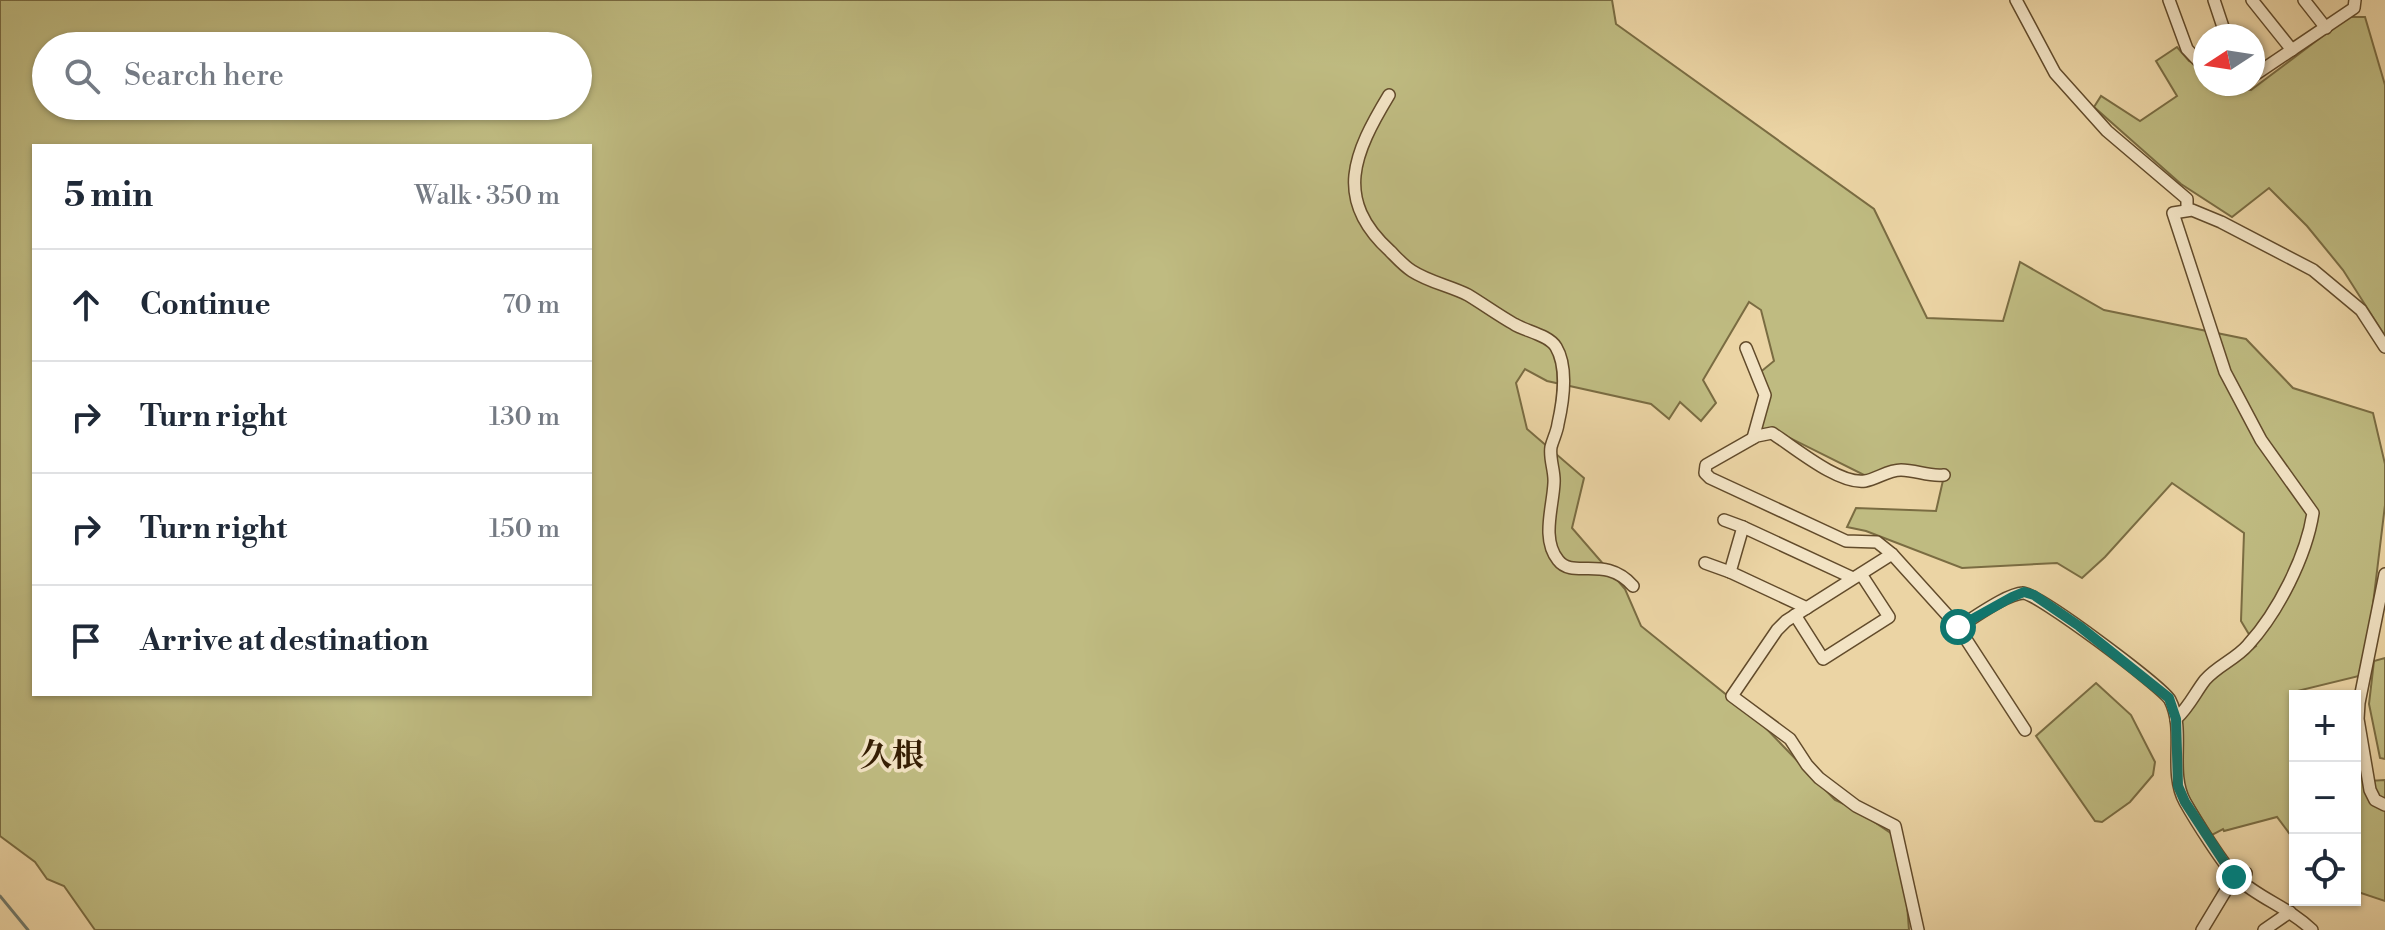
<!DOCTYPE html>
<html lang="en">
<head>
<meta charset="utf-8">
<style>
	:root { --surface:#fff; --page:#f6f6f7; --text:#1f2937; --muted:#747a83; --line:#e0e1e3 }
	body { margin:0; font-family:"Libre Bodoni","Noto Serif JP",serif; background:var(--page); color:var(--text) }
	.controls { position:absolute; right:24px; bottom:24px; display:grid; overflow:hidden; border-radius:0px; box-shadow:0 2px 6px #0004 }
	.controls button { width:72px; height:72px; display:grid; place-items:center; padding:0; border:0; border-bottom:2px solid var(--line); background:var(--surface); color:var(--text); font:40px sans-serif }
	.compass { position:absolute; left:2193px; top:24px; width:72px; height:72px; border-radius:50%; background:var(--surface); box-shadow:0 2px 6px #0004; rotate:258deg }
	.stop { position:absolute; width:24px; height:24px; margin:-18px; border:6px solid #0f766e; border-radius:50%; background:#fff }
	.stop.end { background:#0f766e; border-color:#fff; box-shadow:0 2px 8px #0008 }
	.list { margin:0; padding:0; list-style:none }
	h2 { display:flex; justify-content:space-between; align-items:center; height:104px; margin:0; padding:0 32px; font-size:34px }
	h2 small { font-size:26px; font-weight:400; color:var(--muted) }
	.list li { display:grid; grid-template-columns:52px 1fr auto; gap:24px; align-items:center; box-sizing:border-box; height:112px; padding:0 32px; border-top:2px solid var(--line) }
	.list b { display:block; font-size:30px; white-space:nowrap }
	.list em { font-size:26px; font-style:normal; color:var(--muted) }
	.icon { flex:none; width:44px; height:44px; fill:none; stroke:currentColor; stroke-width:2; stroke-linecap:round; stroke-linejoin:round }
	.map { position:relative; flex:none; width:2385px; height:930px; overflow:hidden }
	.search { position:absolute; background:var(--surface); box-shadow:0 2px 6px #0004; left:32px; top:32px; width:560px; height:88px; display:flex; align-items:center; gap:20px; box-sizing:border-box; padding:0 28px; border-radius:44px; color:var(--muted); font-size:30px }
	.panel { position:absolute; background:var(--surface); box-shadow:0 2px 6px #0004; left:32px; top:144px; width:560px; height:552px; border-radius:0px }
	.map>svg:first-child { display:block }
	.green { fill:#bfbb81; stroke:#7a6c42; stroke-width:2; fill-rule:evenodd }
	.lines { fill:none; stroke-linecap:round; stroke-linejoin:round }
	.stream { stroke:#72796a; stroke-width:3 }
	.minor-casing { stroke:#624b2b; stroke-width:14 }
	.minor { stroke:#f2e3c4; stroke-width:11 }
	.route { stroke:#0f766e; stroke-width:10 }
	.labels { text-anchor:middle; stroke-width:7; stroke-linejoin:round; paint-order:stroke }
	.quarter-label { font-size:32px; font-weight:bold; fill:#351d03; stroke:#f2e3c4 }
</style>
</head>
<body>
<div class="map">
<svg width="2385" height="930" viewBox="0 0 2385 930">
	<rect width="100%" height="100%" fill="#ebd4a4"/>
	<filter id="stains"><feTurbulence type="fractalNoise" baseFrequency=".0025" numOctaves="4"/><feColorMatrix values="0 0 0 0 .2 0 0 0 0 .09 0 0 0 0 .02 0 0 0 .5 -.17"/></filter>
	<radialGradient id="worn" r=".72"><stop offset=".6" stop-color="#630" stop-opacity="0"/><stop offset="1" stop-color="#630" stop-opacity=".3"/></radialGradient>
	<g class="green">
		<path d="M0 0H1612L1616 24 1874 209 1927 318 2003 321 2020 262 2104 310 2246 339 2293 388 2373 413 2385 464V505L2370 629 2359 676 2297 691 2295 696V841L2277 817 2224 831 2223 829 2212 835 2182 786V718L2212 680 2256 646 2241 621 2244 533 2172 483 2105 557 2082 578 2057 563 1962 568 1866 531 1847 527 1856 508 1936 511 1944 476 1864 475 1774 430H1759L1768 398 1758 374 1774 361 1761 310 1749 302 1703 380 1716 403 1701 421 1680 402 1669 419 1651 404 1547 381 1525 369 1516 383 1527 429 1584 478 1572 528 1625 589 1641 626 1759 721 1835 800 1855 809 1895 836 1906 891 1909 930H95L64 886 47 879 35 862 0 836ZM46 46H578V106H46ZM34 146H590V694H34Z"/>
		<path d="M2348 17H2365L2385 85V336L2343 270 2307 226 2269 188 2232 217 2181 184 2094 107 2101 96 2140 121 2177 96 2156 61 2177 47 2189 61 2205 68V84H2233L2235 89 2251 90Z"/>
		<path d="M2385 658V759L2380 758 2369 704 2374 661Z"/>
		<path d="M2096 683 2131 715 2155 762 2153 775 2130 802 2102 822 2095 821 2036 736Z"/>
		<path d="M2360 749 2369 781 2385 780V901L2355 891V750Z"/>
	</g>
	<g class="lines">
		<path class="stream" d="M0 896 28 930"/>
		<g class="minor-casing">
			<g id="minor">
				<path d="M2016 0 2055 73 2107 131 2187 199V210"/>
				<path d="M2169 0 2187 49 2205 68"/>
				<path d="M2214 0 2226 36"/>
				<path d="M2252 0 2292 50"/>
				<path d="M2304 0 2326 28"/>
				<path d="M2253 76 2354 8 2355 0"/>
				<path d="M1389 95C1354 153 1333 199 1390 251 1397 258 1404 266 1412 271 1429 282 1450 286 1468 295 1483 304 1498 315 1514 324 1525 331 1549 335 1556 347 1568 367 1563 402 1558 424 1557 432 1553 439 1551 447 1549 459 1555 471 1554 483 1553 507 1541 539 1558 560 1573 580 1605 554 1633 586"/>
				<path d="M1746 348 1765 395 1753 438"/>
				<path d="M1944 475C1929 477 1916 470 1901 470 1888 470 1877 479 1865 481 1839 485 1794 447 1772 433L1757 436 1706 465 1705 473 1710 478 1846 541 1877 542 1892 554 1958 627 2025 730"/>
				<path d="M1724 520 1743 527"/>
				<path d="M1892 554 1786 621 1777 630 1732 696 1790 739 1807 765 1819 778 1856 806 1895 826 1918 930"/>
				<path d="M1705 563 1730 572"/>
				<path d="M2385 574 2359 703 2358 719 2370 790 2375 800 2385 805"/>
				<path d="M1807 608 1730 572 1743 527 1853 578"/>
				<path d="M1795 615 1823 659 1889 617 1861 574"/>
				<path d="M1958 627C1974 618 2006 594 2023 593 2035 591 2163 687 2170 700 2186 731 2168 771 2185 802 2194 818 2225 868 2237 878 2260 899 2290 908 2312 930"/>
				<path d="M2176 719C2189 707 2195 693 2205 680 2217 666 2236 659 2248 645 2278 612 2306 557 2313 513L2261 440 2225 372 2173 213 2192 210 2221 222 2313 270 2361 310 2385 347"/>
				<path d="M2202 930 2234 877 2246 873"/>
				<path d="M2264 930 2290 912"/>
			</g>
		</g>
		<use href="#minor" class="minor"/>
	</g>
	<g class="lines">
		<path class="route" d="M1958 627 2012 597 2024 592 2034 595 2079 626 2169 698 2176 719 2178 786 2185 802 2234 877"/>
	</g>
	<g class="labels">
		<g class="quarter-label">
			<text x="892" y="766">久根</text>
		</g>
	</g>
	<rect width="100%" height="100%" filter="url(#stains)"/>
	<rect width="100%" height="100%" fill="url(#worn)"/>
</svg>
<div class="controls">
<button>+</button>
<button>−</button>
<button><svg class="icon" aria-label="locate" viewBox="0 0 24 24"><circle cx="12" cy="12" r="6"/><path d="M12 2v4M12 18v4M2 12h4M18 12h4"/></svg></button>
</div>
<svg class="compass" viewBox="-18 -18 36 36"><path d="M0-13l5 13h-10z" fill="#e53935"/><path d="M0 13l5-13h-10z" fill="#747a83"/></svg>
<div class="stop" style="left:1958px;top:627px"></div>
<div class="stop end" style="left:2234px;top:877px"></div>
<div class="search"><svg class="icon" aria-label="search" viewBox="0 0 24 24"><circle cx="10" cy="10" r="6"/><path d="M15 15l6 6"/></svg>Search here</div>
<section class="panel">
<h2>5 min<small>Walk · 350 m</small></h2>
<ul class="list">
<li><svg class="icon" aria-label="ahead" viewBox="0 0 24 24"><path d="M12 20V5M6 11l6-6 6 6"/></svg><div><b>Continue</b></div><em>70 m</em></li>
<li><svg class="icon" aria-label="right" viewBox="0 0 24 24"><path d="M7 20v-9h11M14 6l5 5-5 5"/></svg><div><b>Turn right</b></div><em>130 m</em></li>
<li><svg class="icon" aria-label="right" viewBox="0 0 24 24"><path d="M7 20v-9h11M14 6l5 5-5 5"/></svg><div><b>Turn right</b></div><em>150 m</em></li>
<li><svg class="icon" aria-label="arrive" viewBox="0 0 24 24"><path d="M6 21V4h12l-3 4 3 4H6"/></svg><div><b>Arrive at destination</b></div></li>
</ul>
</section>
</div>
</body>
</html>
